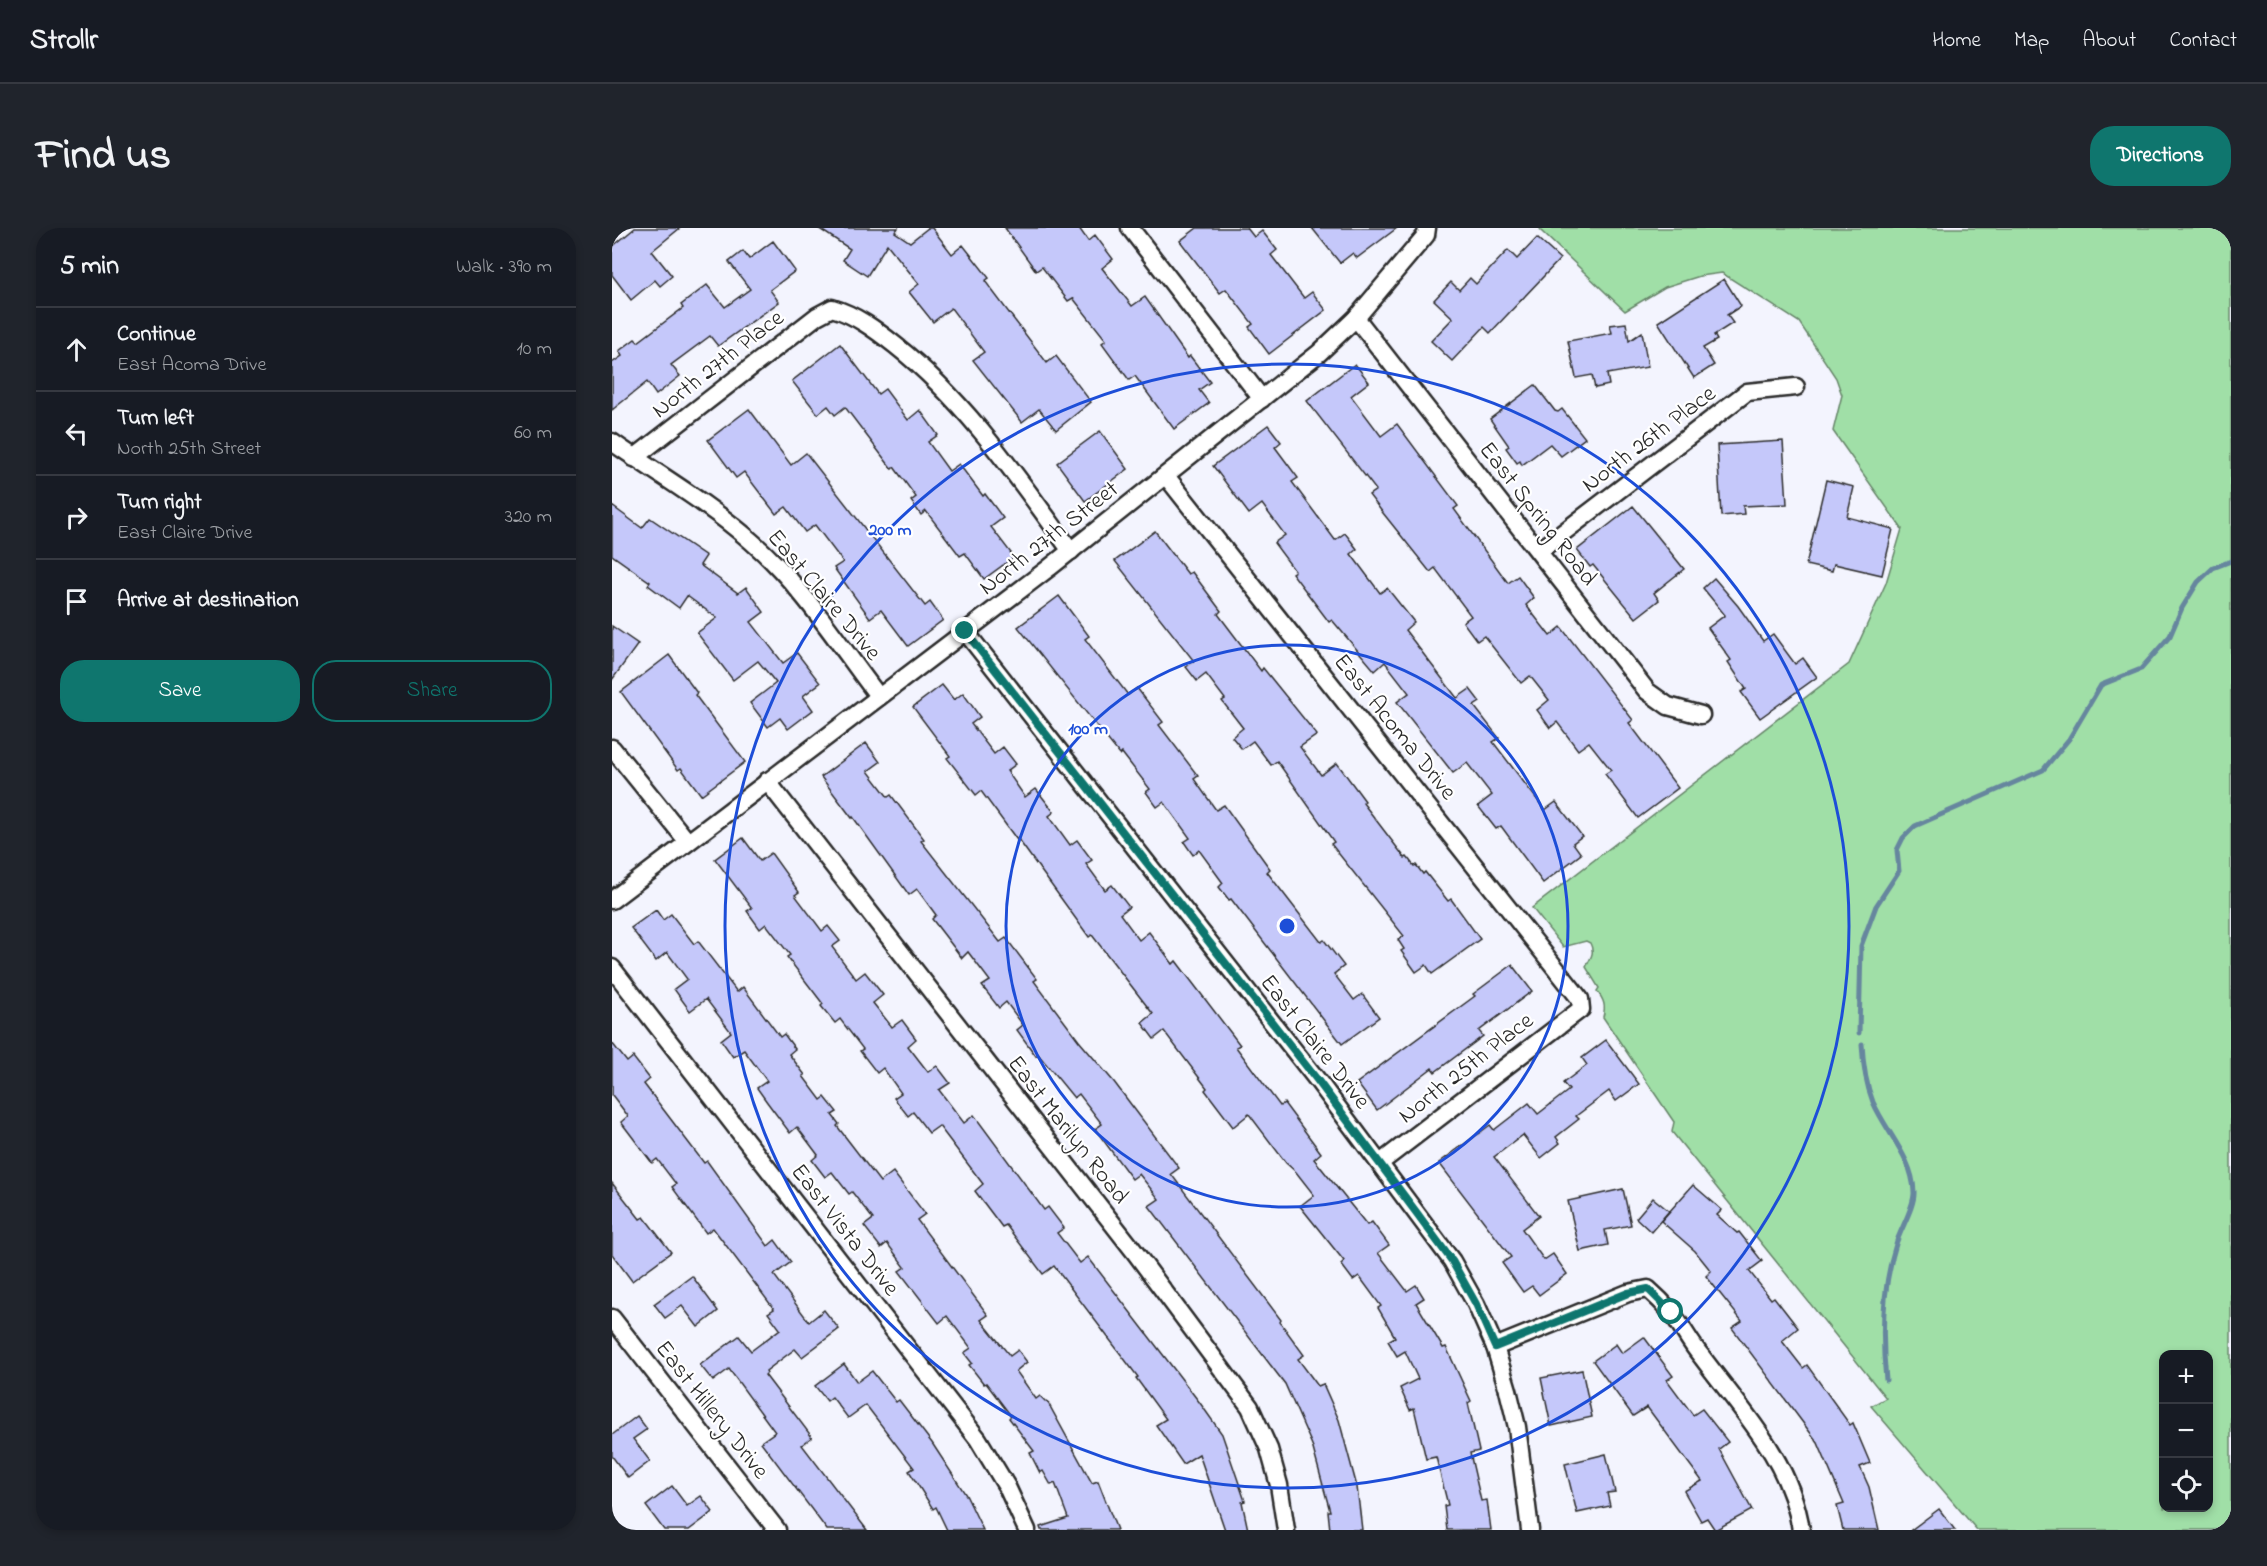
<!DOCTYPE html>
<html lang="en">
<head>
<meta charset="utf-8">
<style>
	:root { --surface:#171b24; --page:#20242c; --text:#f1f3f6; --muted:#9ea1a6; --line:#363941; --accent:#0f766e }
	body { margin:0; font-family:"Indie Flower",sans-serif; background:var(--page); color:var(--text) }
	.controls { position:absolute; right:18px; bottom:18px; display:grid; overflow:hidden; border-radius:12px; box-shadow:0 3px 9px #0003 }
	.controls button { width:54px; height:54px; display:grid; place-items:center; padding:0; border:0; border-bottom:2px solid var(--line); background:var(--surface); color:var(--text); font:30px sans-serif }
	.stop { position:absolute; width:18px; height:18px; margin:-14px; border:4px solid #0f766e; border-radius:50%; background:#fff }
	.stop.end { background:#0f766e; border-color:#fff; box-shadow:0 2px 6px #0008 }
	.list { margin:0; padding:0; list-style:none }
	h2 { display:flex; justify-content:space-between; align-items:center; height:78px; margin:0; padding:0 24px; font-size:26px }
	h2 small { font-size:20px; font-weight:400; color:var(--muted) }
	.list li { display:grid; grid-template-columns:39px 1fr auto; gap:18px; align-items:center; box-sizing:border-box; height:84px; padding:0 24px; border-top:2px solid var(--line) }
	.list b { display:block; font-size:22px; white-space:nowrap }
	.list p { margin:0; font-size:20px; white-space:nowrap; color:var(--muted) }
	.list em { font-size:20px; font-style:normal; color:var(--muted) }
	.actions { display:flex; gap:12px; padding:18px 24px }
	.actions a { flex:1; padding:14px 0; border:2px solid var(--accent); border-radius:24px; text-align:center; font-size:21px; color:var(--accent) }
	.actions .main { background:var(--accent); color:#fff }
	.icon { flex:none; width:33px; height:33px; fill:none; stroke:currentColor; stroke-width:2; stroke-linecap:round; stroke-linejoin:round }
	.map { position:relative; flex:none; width:1619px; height:1302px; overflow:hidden; border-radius:24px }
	header { display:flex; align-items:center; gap:36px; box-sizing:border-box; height:84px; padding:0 30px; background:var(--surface); border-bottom:2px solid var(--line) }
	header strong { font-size:28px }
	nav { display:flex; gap:33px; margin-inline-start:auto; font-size:21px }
	.intro { display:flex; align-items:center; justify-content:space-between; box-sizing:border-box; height:144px; padding:0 36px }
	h1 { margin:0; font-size:42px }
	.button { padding:15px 27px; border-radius:24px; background:var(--accent); color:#fff; font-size:21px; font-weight:700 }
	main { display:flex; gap:36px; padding:0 36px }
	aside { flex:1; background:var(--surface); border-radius:24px; box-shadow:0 3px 9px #0003 }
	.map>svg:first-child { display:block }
	.green { fill:#a0dfa7; stroke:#668569; stroke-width:1.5; fill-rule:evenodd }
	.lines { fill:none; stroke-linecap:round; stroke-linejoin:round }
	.stream { stroke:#66869e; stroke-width:5 }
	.building { fill:#c5c8fa; stroke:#2b2b2b; stroke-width:1.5 }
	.minor-casing { stroke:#2b2b2b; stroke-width:21 }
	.minor { stroke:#fff; stroke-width:16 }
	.route { stroke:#0f766e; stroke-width:8 }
	.ring { fill:none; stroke:#1d4ed8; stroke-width:3 }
	.labels { text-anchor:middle; stroke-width:4.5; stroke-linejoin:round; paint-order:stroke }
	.street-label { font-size:24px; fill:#2b2b2b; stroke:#fff }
	.centre { fill:#1d4ed8; stroke:#fff; stroke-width:3 }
	.ring-label { font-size:18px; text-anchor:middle; font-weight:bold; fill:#1d4ed8; stroke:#fff; stroke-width:4.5; stroke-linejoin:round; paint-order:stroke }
</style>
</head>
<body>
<header>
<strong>Strollr</strong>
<nav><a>Home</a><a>Map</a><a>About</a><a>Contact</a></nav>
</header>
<div class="intro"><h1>Find us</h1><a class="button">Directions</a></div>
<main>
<aside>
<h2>5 min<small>Walk · 390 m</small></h2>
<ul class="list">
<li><svg class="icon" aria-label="ahead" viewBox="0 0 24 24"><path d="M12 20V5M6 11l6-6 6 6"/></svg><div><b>Continue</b><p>East Acoma Drive</p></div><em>10 m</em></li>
<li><svg class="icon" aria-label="left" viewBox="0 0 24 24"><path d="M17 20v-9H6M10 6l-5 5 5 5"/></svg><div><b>Turn left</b><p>North 25th Street</p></div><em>60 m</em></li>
<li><svg class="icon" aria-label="right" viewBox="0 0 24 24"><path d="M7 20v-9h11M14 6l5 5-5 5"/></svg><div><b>Turn right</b><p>East Claire Drive</p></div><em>320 m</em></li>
<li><svg class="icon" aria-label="arrive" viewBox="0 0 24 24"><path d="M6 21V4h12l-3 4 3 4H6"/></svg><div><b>Arrive at destination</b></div></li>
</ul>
<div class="actions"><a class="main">Save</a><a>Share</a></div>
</aside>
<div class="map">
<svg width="1619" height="1302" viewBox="0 0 1619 1302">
	<rect width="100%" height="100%" fill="#f3f4fe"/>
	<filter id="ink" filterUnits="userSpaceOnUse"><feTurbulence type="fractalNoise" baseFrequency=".0167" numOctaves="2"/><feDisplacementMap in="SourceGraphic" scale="12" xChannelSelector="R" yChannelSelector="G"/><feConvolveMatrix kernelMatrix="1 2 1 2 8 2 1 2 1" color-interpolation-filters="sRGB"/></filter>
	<g filter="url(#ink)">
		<path class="green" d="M929 0H1619V1302H1365L1259 1178 1274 1170 1060 904 1062 894 991 789C994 778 992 772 985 763L987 760 974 739C979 729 983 725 978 715L974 713 951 719 920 680 1237 436 1274 355 1290 301 1221 203 1230 167 1224 150 1187 94 1110 45 1088 48 1053 59 1013 83 928 2ZM1552 1126H1596V1280H1552Z"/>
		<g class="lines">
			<g class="stream">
				<path d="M1247 805 1249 718 1264 678 1287 643 1285 622 1291 610 1303 598 1431 542 1457 511 1489 457 1529 441 1558 408 1570 380 1586 354 1601 340 1619 333"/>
				<path d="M1250 816C1251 836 1253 854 1261 874 1274 904 1301 930 1302 964 1303 978 1288 1002 1284 1016 1270 1060 1269 1105 1274 1152"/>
			</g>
		</g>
		<g class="building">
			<path d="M23 0H68L40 23 60 48 48 58 43 52 19 72 0 47V19Z"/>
			<path d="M206 0H286L283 4 298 14 316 0H320L340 26 351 17 377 50 373 53 435 135 444 128 479 174 444 202 427 181 410 194 361 132 372 124 339 80 321 94 297 64 307 56 275 16 255 48 231 32 238 21Z"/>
			<path d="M393 0H467L476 13 483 7 501 31 490 40 520 78 533 69 576 130 578 128 598 154 587 162 597 175 562 201 523 148 517 152 490 115 494 112 461 70 456 73 430 39 424 43Z"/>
			<path d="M585 0H635L642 9 650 3 665 22 659 27 692 70 700 64 714 82 657 126 637 99 641 96 614 61 608 65 568 13Z"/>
			<path d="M700 0H785L745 30 741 25 728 35Z"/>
			<path d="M925 10 948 31 878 105 872 99 840 133 819 113 841 90 822 72 839 54 847 62 858 50 864 56 896 22 905 31Z"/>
			<path d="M161 13 183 43 158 62 167 74 106 118 98 108 59 137 68 148 44 167 35 154 0 182V135L10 128 7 123 23 111 26 114 71 80 69 77 95 57 113 79 138 61 117 34 131 23 137 31Z"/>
			<path d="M1112 51 1129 78 1115 87 1121 95 1102 107 1105 112 1091 120 1102 137 1082 150 1046 94Z"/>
			<path d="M1014 95 1017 113 1030 104 1036 139 995 146 997 157 983 160 980 147 964 150 956 113 1000 105 998 97Z"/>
			<path d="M228 116 266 166 273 161 296 192 308 182 326 207 316 214 337 243 347 236 371 268 373 266 391 290 379 299 402 329 372 351 353 325 348 328 314 283 309 287 299 273 304 269 282 239 280 241 233 179 223 187 216 178 206 186 180 153Z"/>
			<path d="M743 136 757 154 739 168 769 208 785 196 846 278 842 281 896 355 906 348 922 370 914 377 938 408 949 399 1021 492 1017 495 1066 560 1026 590 993 546 999 542 977 514 966 522 945 494 938 500 925 482 937 472 918 448 909 455 872 408 865 413 851 394 859 388 823 340 818 344 771 285 757 267 764 262 695 173Z"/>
			<path d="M923 157 943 183 946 184 950 181 973 210 949 228 938 216 910 237 908 233 905 235 894 220 897 218 878 191Z"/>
			<path d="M137 181 179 237 194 225 313 378 318 374 331 392 296 418 269 382 258 390 222 340 231 334 203 297 193 304 174 279 164 286 132 244 124 250 96 212Z"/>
			<path d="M656 197 669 214 663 219 686 250 680 254 723 312 733 305 745 321 739 326 768 365 775 360 802 394 793 402 845 470 858 461 868 474 862 478 887 510 881 514 933 582 944 574 970 608 961 615 969 626 931 655 889 598 884 601 866 578 880 567 855 535 841 545 785 474 797 465 773 434 763 443 720 392 717 394 680 345 683 343 662 315 673 307 650 276 637 286 601 238Z"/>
			<path d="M488 203 516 241 473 273 445 235Z"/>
			<path d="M1171 213 1175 276 1131 278 1132 286 1109 288 1105 217Z"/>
			<path d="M1214 252 1242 259 1235 289 1281 301 1270 347 1222 336 1220 343 1194 337Z"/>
			<path d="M0 278 30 300 38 290 94 328 88 337 126 365 134 359 152 384 139 394 171 435 185 425 208 455 191 468 201 482 176 501 168 490 156 499 138 475 164 455 146 433 121 452 85 405 105 390 75 368 67 380 36 357 38 354 0 327Z"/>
			<path d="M1021 278 1072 341 1042 365 1047 372 1024 390 981 337 978 339 965 322Z"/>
			<path d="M543 303 576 346 580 344 609 383 606 386 649 443 651 440 705 507 688 519 709 547 725 535 753 573 751 575 793 630 795 629 802 638 804 637 811 646 813 644 836 673 839 671 868 711 820 746 814 737 804 744 789 723 792 721 786 712 792 708 719 616 722 614 665 533 659 537 641 513 630 521 620 509 631 500 610 473 613 471 594 446 585 453 574 439 582 433 503 333Z"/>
			<path d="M1102 350 1126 378 1151 413 1161 406 1183 436 1191 430 1205 449 1148 490 1129 464 1134 461 1116 434 1119 432 1096 400 1113 387 1091 360Z"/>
			<path d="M447 368 477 408 473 411 516 467 525 460 551 494 547 497 586 548 582 551 604 582 612 577 658 641 655 644 709 714 712 712 732 738 722 746 742 772 750 766 767 789 730 816 619 671 617 672 607 659 611 655 587 622 581 627 572 614 578 610 552 574 545 579 534 564 538 561 510 525 508 527 406 399Z"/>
			<path d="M0 398 26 416 0 452Z"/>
			<path d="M57 427 85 465 83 467 133 534 89 567 69 540 66 542 9 464Z"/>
			<path d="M330 457 342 472 351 465 368 489 359 496 382 526 391 519 404 536 395 543 413 569 424 561 442 584 437 588 458 617 465 612 480 632 474 636 493 662 500 657 517 679 508 686 527 712 537 704 561 736 564 733 628 817 624 819 668 878 672 875 709 925 702 931 755 997 760 994 777 1017 766 1025 795 1063 804 1057 812 1070 804 1075 831 1120 834 1119 859 1173 856 1175 867 1223 858 1225 869 1273 875 1272 879 1302H835L832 1278 836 1277 824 1229 814 1231 802 1180 798 1182 788 1160 806 1151 793 1123 785 1128 776 1113 783 1109 766 1080 769 1078 747 1048 741 1052 729 1036 732 1033 688 978 702 967 684 944 674 935 637 886 621 899 593 862 595 860 552 803 542 811 530 795 541 786 480 707 477 709 406 611 405 612 369 563 364 567 335 530 338 528 301 479Z"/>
			<path d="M254 515 268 534 256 543 276 569 279 567 312 611 309 613 388 714 394 710 425 751 422 753 467 813 502 854 567 940 559 946 669 1092 668 1094 692 1127 686 1131 706 1158 711 1156 727 1192 745 1259 750 1302H718L716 1283H718L700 1217 673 1156 537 978 547 971 527 946 520 951 483 901 490 896 467 866 462 870 426 826 424 828 405 802 411 797 394 774 387 780 370 758 378 753 356 724 350 730 320 691 324 687 305 661 297 667 241 589 240 590 209 549Z"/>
			<path d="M131 610 148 633 159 625 187 664 183 667 210 703 216 698 228 713 220 719 244 751 253 744 271 767 261 775 280 799 290 792 304 811 296 818 316 844 325 838 338 855 327 862 352 895 362 887 432 982 436 979 452 1000 445 1005 468 1035 476 1029 588 1175 610 1206 633 1273 630 1274 636 1302H613L587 1226 571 1236 544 1197 554 1191 524 1150 526 1149 442 1038 431 1046 394 997 390 999 363 963 371 956 327 898 317 905 301 884 296 888 282 870 289 865 271 840 265 845 248 823 251 821 228 791 223 795 209 778 211 776 175 729 178 727 154 696 148 701 135 683 140 680 103 631Z"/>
			<path d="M44 682 51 692 59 686 82 716 86 713 125 764 131 759 168 809 172 806 183 821 177 826 193 847 191 848 209 872 213 869 225 884 220 887 227 896 225 898 268 954 281 944 313 986 305 992 376 1087 369 1092 398 1128 406 1122 415 1134 404 1143 424 1171 428 1168 434 1174 435 1173 480 1255 486 1253 505 1302H429L428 1299 456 1290 443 1255 439 1257 431 1243 428 1245 418 1225 422 1223 397 1190 399 1188 374 1155 372 1156 357 1137 360 1135 352 1125 359 1120 335 1088 327 1095 287 1043 293 1039 275 1015 269 1020 252 998 261 991 240 964 237 966 220 944 213 949 200 932 206 927 185 899 178 905 155 874 145 860 155 853 132 822 121 829 109 812 119 804 94 771 78 783 62 761 75 751 55 724 44 733 19 700Z"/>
			<path d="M900 737 920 763 867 803 871 808 823 844 820 840 765 882 745 855 863 768 861 766Z"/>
			<path d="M994 812 1027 856 1004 873 997 863 964 888 967 891 944 909 948 915 929 930 911 907 882 929 927 988 910 1001 932 1032 941 1026 955 1046 927 1067 920 1058 911 1064 890 1035 899 1029 827 935 878 897 882 902 917 875 926 886 957 862 951 855 975 837 970 830Z"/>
			<path d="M0 815 15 834 21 829 38 851 32 856 92 935 95 933 156 1018 163 1012 179 1034 162 1047 197 1094 212 1082 227 1101 190 1129 183 1121 154 1143 155 1145 153 1147 200 1209 190 1217 255 1302H215L149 1214 163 1204 117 1141 101 1153 88 1137 127 1108 139 1123 168 1101 156 1085 162 1081 101 1000 94 1005 60 959 64 956 45 931 40 935 9 894 16 888 0 867Z"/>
			<path d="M0 955 28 991 32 989 59 1024 20 1053 0 1026Z"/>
			<path d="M1081 957 1110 982 1105 987 1125 1005 1127 1004 1150 1033 1137 1043 1159 1071 1162 1069 1186 1100 1170 1113 1191 1140 1195 1137 1238 1197 1241 1195 1258 1235 1248 1239 1257 1259 1267 1302H1231L1225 1278 1232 1276 1206 1215 1120 1100 1130 1093 1094 1048 1099 1043 1083 1023 1049 993Z"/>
			<path d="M1011 961 1019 997 993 1002 996 1017 968 1023 956 973Z"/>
			<path d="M1041 970 1057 983 1039 1004 1024 990Z"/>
			<path d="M80 1048 106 1083 86 1099 70 1078 53 1090 42 1076Z"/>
			<path d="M1032 1109 1061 1148 1055 1152 1081 1187 1090 1181 1116 1214 1107 1221 1140 1282 1103 1302 1095 1290 1089 1293 1072 1263 1090 1253 1035 1179 1021 1188 981 1133 1004 1116 1010 1125Z"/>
			<path d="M232 1136 245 1154 260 1143 284 1174 287 1172 320 1215 354 1267 371 1302H335L324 1279 321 1281 297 1243 302 1240 254 1177 236 1190 220 1169 215 1173 203 1158Z"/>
			<path d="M970 1142 980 1189 939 1198 929 1150Z"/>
			<path d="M25 1188 35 1201 21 1211 38 1233 16 1250 0 1228V1207Z"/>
			<path d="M994 1226 1003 1264 995 1265 998 1278 965 1285 953 1236Z"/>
			<path d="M60 1258 75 1278 89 1268 101 1284 77 1302H52L34 1278Z"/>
			<path d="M1327 1281 1343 1302H1299Z"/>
		</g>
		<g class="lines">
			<g class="minor-casing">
				<g id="minor">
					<path d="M518 0 650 171"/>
					<path d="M744 90 1035 463 1056 478 1089 487"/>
					<path d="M0 214C47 247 96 275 139 313 190 357 227 417 267 469"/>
					<path d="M22 230 205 88 220 80C244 87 264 102 283 117 354 173 406 250 459 323"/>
					<path d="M554 248 968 771 969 781 768 935"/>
					<path d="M927 323 1135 164 1184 159"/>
					<path d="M353 403 706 853 840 1033 864 1076 883 1119 896 1162 905 1199 918 1302"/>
					<path d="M0 520 76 614"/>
					<path d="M155 553 522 1023 638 1179 657 1221 667 1257 674 1302"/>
					<path d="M0 672 437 340 707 125 744 90 814 7 815 0"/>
					<path d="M0 740 366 1211 395 1259 415 1302"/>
					<path d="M0 1090 165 1302"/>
					<path d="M883 1119 1016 1065 1036 1061C1044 1068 1052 1076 1059 1084 1070 1098 1078 1115 1090 1129 1130 1183 1179 1233 1189 1302"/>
				</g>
			</g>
			<use href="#minor" class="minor"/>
		</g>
	</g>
	<g class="lines" filter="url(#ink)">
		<path class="route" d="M353 403 706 853 804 984 840 1033 864 1076 883 1119 1016 1065 1036 1061 1059 1084"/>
	</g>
	<g class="ring">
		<circle cx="675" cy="698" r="281"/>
		<circle cx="675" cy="698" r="562"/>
	</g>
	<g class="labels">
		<g class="street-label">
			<text transform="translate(105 135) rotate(-38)" y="8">North 27th Place</text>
			<text transform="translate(1036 210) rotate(-37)" y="8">North 26th Place</text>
			<text transform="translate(927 285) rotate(52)" y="8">East Spring Road</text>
			<text transform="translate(436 309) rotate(-38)" y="8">North 27th Street</text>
			<text transform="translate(213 366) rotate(50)" y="8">East Claire Drive</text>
			<text transform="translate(784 498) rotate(51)" y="8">East Acoma Drive</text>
			<text transform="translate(704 813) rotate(52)" y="8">East Claire Drive</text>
			<text transform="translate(853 839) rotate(-38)" y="8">North 25th Place</text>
			<text transform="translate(457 901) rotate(52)" y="8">East Marilyn Road</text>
			<text transform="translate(234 1001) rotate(52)" y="8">East Vista Drive</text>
			<text transform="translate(101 1181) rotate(52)" y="8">East Hillery Drive</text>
		</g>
	</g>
	<circle cx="675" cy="698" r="9" class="centre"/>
	<g class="ring-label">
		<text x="278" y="307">200 m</text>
		<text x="476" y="506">100 m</text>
	</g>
</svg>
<div class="controls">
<button>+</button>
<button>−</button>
<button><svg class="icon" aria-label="locate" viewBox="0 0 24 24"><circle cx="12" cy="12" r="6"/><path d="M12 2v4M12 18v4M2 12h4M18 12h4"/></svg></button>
</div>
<div class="stop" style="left:1059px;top:1084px"></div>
<div class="stop end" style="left:353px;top:403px"></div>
</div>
</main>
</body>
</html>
